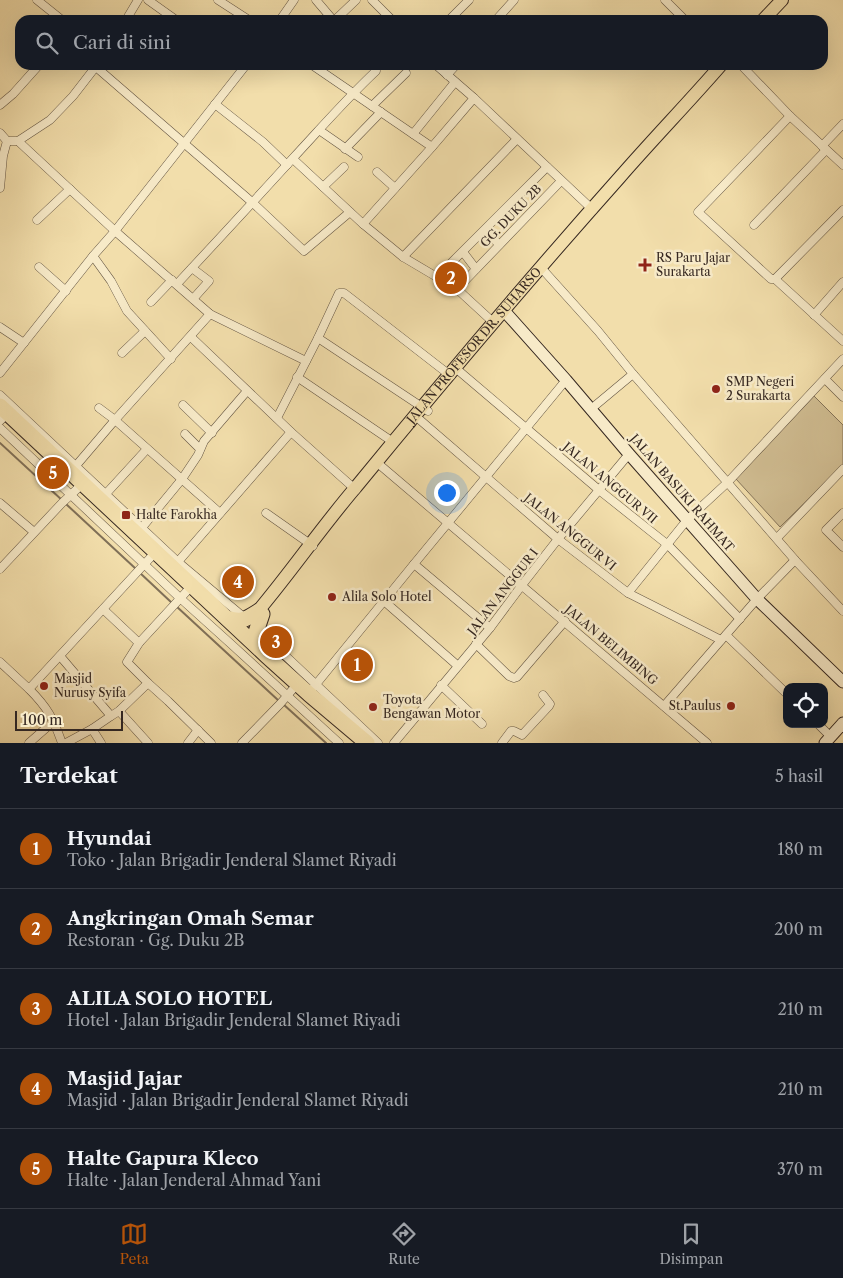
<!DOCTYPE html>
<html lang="id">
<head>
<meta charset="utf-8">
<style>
	:root { --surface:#171b24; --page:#20242c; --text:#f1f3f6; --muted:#9ea1a6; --line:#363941; --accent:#b45309 }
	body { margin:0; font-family:"Libre Caslon Text",serif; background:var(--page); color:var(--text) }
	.controls { position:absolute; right:15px; bottom:15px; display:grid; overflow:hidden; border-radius:10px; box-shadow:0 5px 20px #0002 }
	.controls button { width:45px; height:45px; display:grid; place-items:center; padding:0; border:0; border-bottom:1px solid var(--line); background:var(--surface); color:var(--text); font:25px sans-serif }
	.scale { position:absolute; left:15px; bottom:12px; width:108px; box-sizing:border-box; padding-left:5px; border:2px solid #362821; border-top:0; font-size:14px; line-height:18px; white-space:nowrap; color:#362821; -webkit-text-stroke:4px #f7eac8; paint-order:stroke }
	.you { position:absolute; left:446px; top:492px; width:18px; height:18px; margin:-12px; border:4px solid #fff; border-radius:50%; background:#1a73e8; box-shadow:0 0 0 8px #1a73e833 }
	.badge { display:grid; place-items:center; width:32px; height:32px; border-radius:50%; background:var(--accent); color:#fff; font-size:16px; font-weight:700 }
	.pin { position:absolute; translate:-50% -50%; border:2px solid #fff; box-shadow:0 1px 5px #0006 }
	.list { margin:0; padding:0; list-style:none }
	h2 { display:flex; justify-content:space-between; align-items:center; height:65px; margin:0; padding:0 20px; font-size:21px }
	h2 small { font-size:16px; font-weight:400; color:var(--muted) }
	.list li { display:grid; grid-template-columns:32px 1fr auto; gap:15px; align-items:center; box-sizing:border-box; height:80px; padding:0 20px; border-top:1px solid var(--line) }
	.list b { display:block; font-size:19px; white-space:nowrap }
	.list p { margin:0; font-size:16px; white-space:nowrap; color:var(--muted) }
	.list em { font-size:16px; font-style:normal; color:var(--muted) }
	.icon { flex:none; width:28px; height:28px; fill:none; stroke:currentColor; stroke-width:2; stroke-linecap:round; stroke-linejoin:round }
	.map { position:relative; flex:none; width:843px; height:743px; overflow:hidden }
	.search { position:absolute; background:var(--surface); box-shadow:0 5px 20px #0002; left:15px; right:15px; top:15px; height:55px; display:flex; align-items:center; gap:12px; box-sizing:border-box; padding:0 18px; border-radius:15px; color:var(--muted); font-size:19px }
	.sheet { height:465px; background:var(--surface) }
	nav { display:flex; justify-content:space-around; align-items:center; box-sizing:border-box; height:70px; border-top:1px solid var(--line); background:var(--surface); font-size:14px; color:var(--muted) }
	nav a { display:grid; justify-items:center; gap:2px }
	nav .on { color:var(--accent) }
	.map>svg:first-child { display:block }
	.green { fill:#d2bf94; stroke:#84745a }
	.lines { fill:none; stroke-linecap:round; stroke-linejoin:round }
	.stream { stroke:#807058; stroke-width:2 }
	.street-casing { stroke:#655644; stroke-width:9 }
	.secondary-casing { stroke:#362821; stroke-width:13 }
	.primary-casing { stroke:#362821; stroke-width:14 }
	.highway-casing { stroke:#362821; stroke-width:17 }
	.street { stroke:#f7eac8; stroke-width:8 }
	.secondary { stroke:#f7eac8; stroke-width:11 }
	.primary { stroke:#f2deab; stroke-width:12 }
	.highway { stroke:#f2deab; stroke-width:15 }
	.poi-dot { fill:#8f2418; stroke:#f7eac8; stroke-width:2 }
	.labels { text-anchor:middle; stroke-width:5; stroke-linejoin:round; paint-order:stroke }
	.street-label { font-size:12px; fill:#362821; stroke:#f7eac8 }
	.poi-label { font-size:12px; fill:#362821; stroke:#f7eac8; text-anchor:start }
</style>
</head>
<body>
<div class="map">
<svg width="843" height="743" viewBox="0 0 843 743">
	<rect width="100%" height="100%" fill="#f2deab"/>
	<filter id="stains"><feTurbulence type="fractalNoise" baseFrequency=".004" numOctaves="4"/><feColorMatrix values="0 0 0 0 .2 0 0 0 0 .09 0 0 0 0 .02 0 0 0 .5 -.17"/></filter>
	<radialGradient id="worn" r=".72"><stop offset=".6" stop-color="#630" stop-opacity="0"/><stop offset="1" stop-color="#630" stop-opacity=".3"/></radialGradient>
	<path class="green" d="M814 396 843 425V465L780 527 736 479Z"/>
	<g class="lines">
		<g class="stream">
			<path d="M0 443 63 501"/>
			<path d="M66 504 136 569"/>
			<path d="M139 572 172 603"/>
			<path d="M176 606 279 701"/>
			<path d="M283 704 326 743"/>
		</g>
		<g class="street-casing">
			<g id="street">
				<path d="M37 0 62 20"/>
				<path d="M148 0 176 20"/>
				<path d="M218 0 249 20"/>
				<path d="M316 0 333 20"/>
				<path d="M372 0 392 20"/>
				<path d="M665 0 685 20"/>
				<path d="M126 20 138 0"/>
				<path d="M280 20 294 0"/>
				<path d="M335 20 356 0"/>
				<path d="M449 20 469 0"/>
				<path d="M496 20 514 0"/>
				<path d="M312 65 432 147"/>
				<path d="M436 65 474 98"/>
				<path d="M741 65 790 116 843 165"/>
				<path d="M96 67 253 203 304 251 350 212"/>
				<path d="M447 75 456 65"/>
				<path d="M215 104 263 142 287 165"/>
				<path d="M0 105 13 94 39 65"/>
				<path d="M372 106 406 73"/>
				<path d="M790 116 698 212 771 279H775L843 341"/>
				<path d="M319 130 358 157"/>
				<path d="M0 133 7 141"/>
				<path d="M413 134 455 82"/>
				<path d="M7 141H18L50 120 73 96 97 65"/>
				<path d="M18 141 115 231 210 314 306 361"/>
				<path d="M822 146 843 124"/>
				<path d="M345 149 381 112"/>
				<path d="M293 159 363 224"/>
				<path d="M377 172 395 188"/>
				<path d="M323 187 344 167"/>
				<path d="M0 188 3 156 7 141"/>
				<path d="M37 220 70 189"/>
				<path d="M754 225 826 150"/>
				<path d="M486 229 499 245"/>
				<path d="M463 252 476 269"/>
				<path d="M93 256 111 281 127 311 171 359"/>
				<path d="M403 257 517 139"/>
				<path d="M39 267 66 291"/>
				<path d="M192 268 209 281 193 299"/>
				<path d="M544 271 598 331 633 374 795 560 843 611"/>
				<path d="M437 277 547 167"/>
				<path d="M775 279 843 210"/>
				<path d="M177 284C216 242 255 200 294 157 321 128 347 98 376 71L375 65"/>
				<path d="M457 289 561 181"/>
				<path d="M151 302 172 280"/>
				<path d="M814 315 843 282"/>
				<path d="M494 323 457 289 403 257 363 224 432 147 474 98 593 210"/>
				<path d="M0 327 24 343"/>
				<path d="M191 337 291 432 356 490"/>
				<path d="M318 338 428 411"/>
				<path d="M122 353 145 331"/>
				<path d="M459 371 599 490 668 545 740 619"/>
				<path d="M0 373 93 256 115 231 246 65"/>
				<path d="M297 377 393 442"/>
				<path d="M825 379 843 397"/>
				<path d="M0 395 178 562 246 619"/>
				<path d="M183 405 212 433"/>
				<path d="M99 408 115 420 220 513"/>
				<path d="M591 409 633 374"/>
				<path d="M277 418 318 338 339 293H344L451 376"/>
				<path d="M420 420 558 539 628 593 721 640"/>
				<path d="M0 421 2 419"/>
				<path d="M0 428 180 598 231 644 339 743"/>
				<path d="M185 434 200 449"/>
				<path d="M381 466 707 743"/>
				<path d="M74 468 115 420 210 314"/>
				<path d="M103 497 147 449"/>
				<path d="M0 503 34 532"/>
				<path d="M266 513 313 546"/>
				<path d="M843 513 826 530 843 547"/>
				<path d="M140 530 182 479 198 455 204 441 247 391"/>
				<path d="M777 538 843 469"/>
				<path d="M176 564 291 432"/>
				<path d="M414 564 490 628"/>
				<path d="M0 569 62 503 77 489"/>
				<path d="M628 593 687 520 728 482 843 359"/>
				<path d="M384 601 458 666"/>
				<path d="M103 609 139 643 127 662 148 683 119 711 111 716"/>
				<path d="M257 629 378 743"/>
				<path d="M726 635 787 694"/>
				<path d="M139 643 187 591"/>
				<path d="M476 644 509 676 514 678 517 677 565 621"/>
				<path d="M60 656 111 716 92 729 101 743"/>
				<path d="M0 662 29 689 151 557"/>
				<path d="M148 683 168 701 211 743"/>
				<path d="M441 685 482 724"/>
				<path d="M313 688 414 564 566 380"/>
				<path d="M29 689C48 708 53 718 62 743"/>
				<path d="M664 706 757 599 795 560"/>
				<path d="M119 711 148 743"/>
				<path d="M818 724 831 737"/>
				<path d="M29 743 54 721"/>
				<path d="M66 743 92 729"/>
				<path d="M188 743 198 730"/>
				<path d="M242 743 280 704 293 689"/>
				<path d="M394 743 490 628 522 585 558 539 629 454"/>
				<path d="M502 743 511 731H514L522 735 549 706 550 704 543 695"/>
			</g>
		</g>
		<g class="secondary-casing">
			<g id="secondary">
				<path d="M507 314 566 380 629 454 757 599 843 682"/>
				<path d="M825 743 843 723"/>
			</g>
		</g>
		<g class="primary-casing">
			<g id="primary">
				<path d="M763 20 782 0"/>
				<path id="s1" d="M253 617C289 575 320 529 356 487 442 382 530 278 620 177 653 139 688 103 721 65"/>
			</g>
		</g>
		<g class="highway-casing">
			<g id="highway">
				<path d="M0 406 267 656 309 694 367 743"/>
				<path d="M227 618C242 623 246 619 259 611"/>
				<path d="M257 646 255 635 262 614"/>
			</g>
		</g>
		<use href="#street" class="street"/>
		<use href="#secondary" class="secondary"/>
		<use href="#primary" class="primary"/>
		<use href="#highway" class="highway"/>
	</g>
	<g class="poi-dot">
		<path d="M642.5 257.5h5v5h5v5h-5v5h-5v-5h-5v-5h5z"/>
		<circle cx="716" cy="389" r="5"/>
		<rect x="121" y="510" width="10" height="10" rx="2.5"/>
		<circle cx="332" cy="597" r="5"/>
		<circle cx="44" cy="686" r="5"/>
		<circle cx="731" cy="706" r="5"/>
		<circle cx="373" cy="707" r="5"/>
	</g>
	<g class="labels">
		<g class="street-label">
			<text transform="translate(511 216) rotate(-46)" y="4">GG. DUKU 2B</text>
			<text dy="4" stroke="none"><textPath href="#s1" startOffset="350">JALAN PROFESOR DR. SUHARSO</textPath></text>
			<text transform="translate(610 483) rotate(40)" y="4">JALAN ANGGUR VII</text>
			<text transform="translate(682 493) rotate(49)" y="4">JALAN BASUKI RAHMAT</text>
			<text transform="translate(570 532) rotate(39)" y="4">JALAN ANGGUR VI</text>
			<text transform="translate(503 592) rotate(-52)" y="4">JALAN ANGGUR I</text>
			<text transform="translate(611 645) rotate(40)" y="4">JALAN BELIMBING</text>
		</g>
		<g class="poi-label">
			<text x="656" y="262">RS Paru Jajar<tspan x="656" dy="14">Surakarta</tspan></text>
			<text x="726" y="386">SMP Negeri<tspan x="726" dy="14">2 Surakarta</tspan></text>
			<text x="136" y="519">Halte Farokha</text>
			<text x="342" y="601">Alila Solo Hotel</text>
			<text x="54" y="683">Masjid<tspan x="54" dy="14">Nurusy Syifa</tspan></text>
			<text x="383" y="704">Toyota<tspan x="383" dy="14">Bengawan Motor</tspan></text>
			<text x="721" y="710" text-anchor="end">St.Paulus</text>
		</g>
	</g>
	<rect width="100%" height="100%" filter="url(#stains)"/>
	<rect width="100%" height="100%" fill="url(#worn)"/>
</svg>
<div class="controls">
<button><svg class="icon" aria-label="locate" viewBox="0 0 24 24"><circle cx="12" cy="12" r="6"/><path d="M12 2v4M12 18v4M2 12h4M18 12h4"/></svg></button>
</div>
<div class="scale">100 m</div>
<div class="you"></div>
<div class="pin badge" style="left:357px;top:665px">1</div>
<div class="pin badge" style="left:451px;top:278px">2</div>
<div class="pin badge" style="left:276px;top:642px">3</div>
<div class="pin badge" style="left:238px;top:582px">4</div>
<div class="pin badge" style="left:53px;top:473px">5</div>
<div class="search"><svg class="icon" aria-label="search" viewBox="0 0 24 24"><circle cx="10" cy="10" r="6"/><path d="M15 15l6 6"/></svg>Cari di sini</div>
</div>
<section class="sheet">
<h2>Terdekat<small>5 hasil</small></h2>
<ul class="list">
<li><span class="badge">1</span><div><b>Hyundai</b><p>Toko · Jalan Brigadir Jenderal Slamet Riyadi</p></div><em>180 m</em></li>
<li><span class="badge">2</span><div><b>Angkringan Omah Semar</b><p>Restoran · Gg. Duku 2B</p></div><em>200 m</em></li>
<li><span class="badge">3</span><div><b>ALILA SOLO HOTEL</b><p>Hotel · Jalan Brigadir Jenderal Slamet Riyadi</p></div><em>210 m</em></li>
<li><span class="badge">4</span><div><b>Masjid Jajar</b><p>Masjid · Jalan Brigadir Jenderal Slamet Riyadi</p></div><em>210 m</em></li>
<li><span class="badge">5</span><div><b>Halte Gapura Kleco</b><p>Halte · Jalan Jenderal Ahmad Yani</p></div><em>370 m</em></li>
</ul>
</section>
<nav>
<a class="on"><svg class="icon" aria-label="map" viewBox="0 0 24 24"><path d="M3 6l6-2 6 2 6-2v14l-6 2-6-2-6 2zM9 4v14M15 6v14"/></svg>Peta</a>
<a><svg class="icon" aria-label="directions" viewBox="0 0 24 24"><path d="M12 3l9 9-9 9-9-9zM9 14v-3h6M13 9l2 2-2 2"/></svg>Rute</a>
<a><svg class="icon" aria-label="saved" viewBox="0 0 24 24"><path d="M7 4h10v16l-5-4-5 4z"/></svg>Disimpan</a>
</nav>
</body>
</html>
